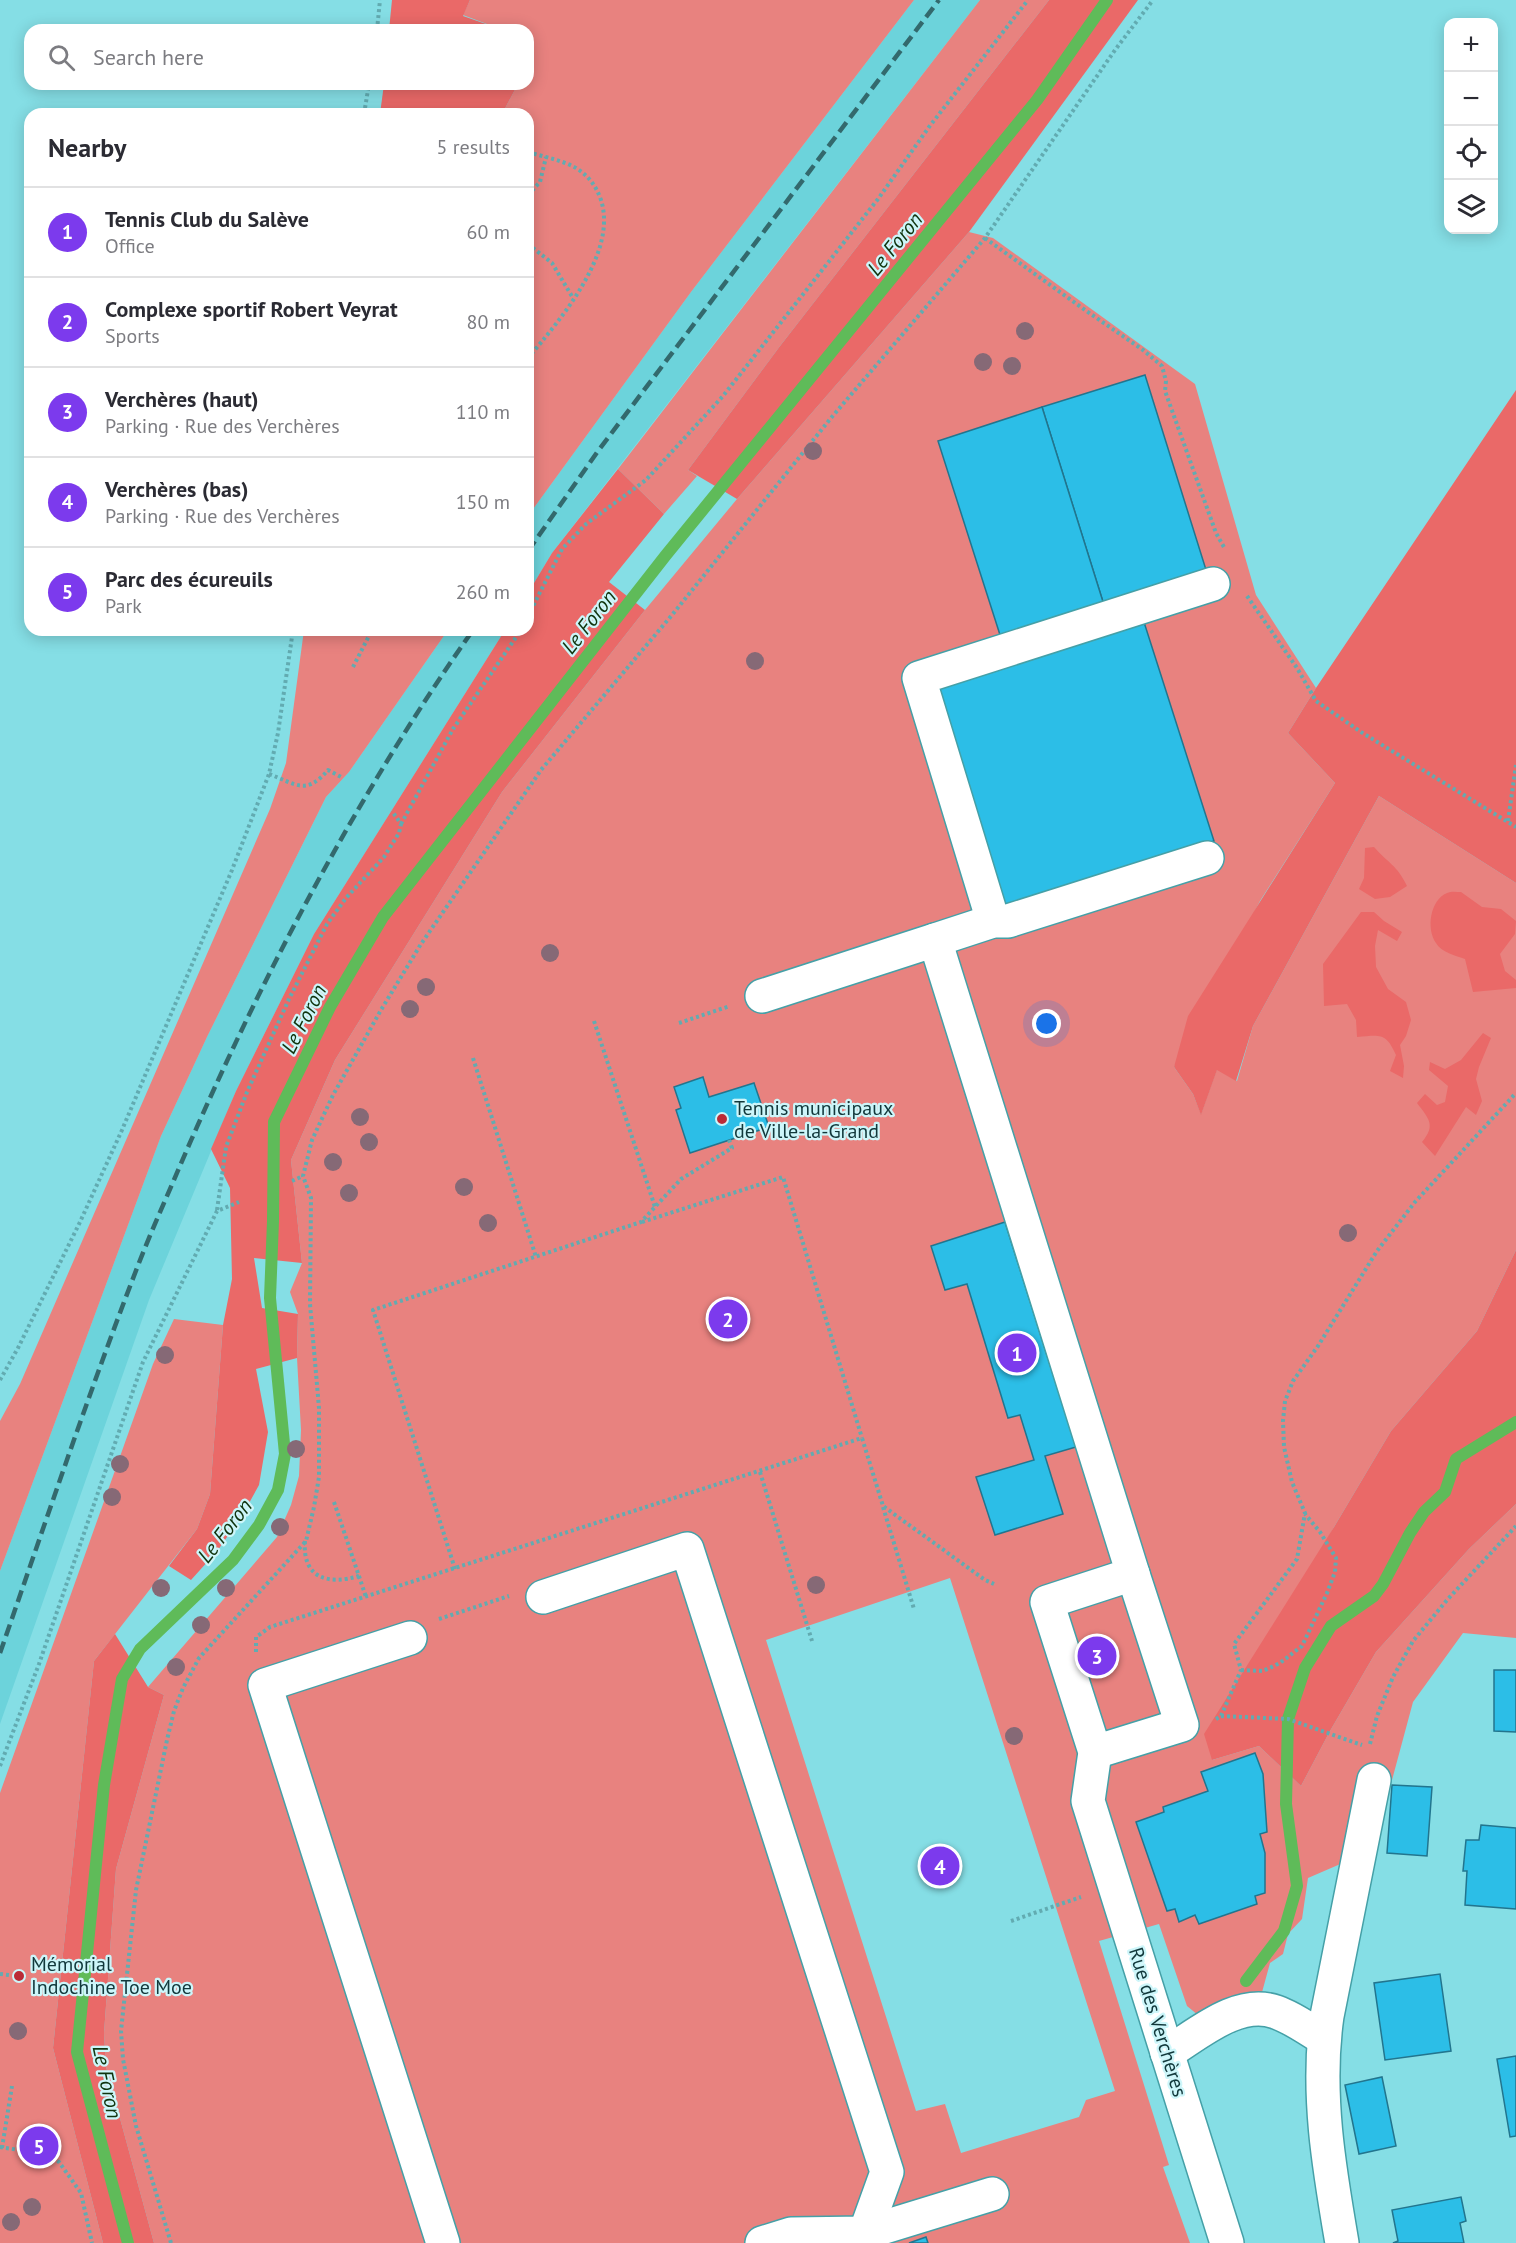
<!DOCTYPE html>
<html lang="en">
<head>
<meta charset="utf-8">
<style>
	:root { --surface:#fff; --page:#f7f7f7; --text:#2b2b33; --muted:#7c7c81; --line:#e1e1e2; --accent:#7c3aed }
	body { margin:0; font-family:"PT Sans",sans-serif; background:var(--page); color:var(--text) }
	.controls { position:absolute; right:18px; top:18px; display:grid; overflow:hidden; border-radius:12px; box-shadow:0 3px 15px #0003 }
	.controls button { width:54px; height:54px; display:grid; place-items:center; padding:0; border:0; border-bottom:2px solid var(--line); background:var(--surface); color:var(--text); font:30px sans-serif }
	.you { position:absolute; left:1047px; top:1024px; width:21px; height:21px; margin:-15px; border:4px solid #fff; border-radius:50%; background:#1a73e8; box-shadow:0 0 0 9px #1a73e833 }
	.badge { display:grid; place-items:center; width:39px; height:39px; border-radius:50%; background:var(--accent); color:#fff; font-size:20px; font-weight:700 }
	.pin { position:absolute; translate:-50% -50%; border:3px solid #fff; box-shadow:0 2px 6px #0006 }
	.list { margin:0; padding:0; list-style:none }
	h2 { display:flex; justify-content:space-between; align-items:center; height:78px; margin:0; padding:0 24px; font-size:26px }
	h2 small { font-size:20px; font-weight:400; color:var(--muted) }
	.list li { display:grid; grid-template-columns:39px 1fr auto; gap:18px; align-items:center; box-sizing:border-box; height:90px; padding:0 24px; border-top:2px solid var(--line) }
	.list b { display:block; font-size:22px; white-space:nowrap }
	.list p { margin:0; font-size:20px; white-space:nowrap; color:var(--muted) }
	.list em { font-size:20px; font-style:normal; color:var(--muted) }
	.icon { flex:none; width:33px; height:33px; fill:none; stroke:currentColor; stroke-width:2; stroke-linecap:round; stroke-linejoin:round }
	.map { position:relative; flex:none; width:1516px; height:2243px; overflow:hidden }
	.search { position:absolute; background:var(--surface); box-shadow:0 3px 15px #0003; left:24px; top:24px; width:510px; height:66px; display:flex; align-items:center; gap:15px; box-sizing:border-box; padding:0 21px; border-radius:18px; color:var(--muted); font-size:22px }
	.panel { position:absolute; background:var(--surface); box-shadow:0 3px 15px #0003; left:24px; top:108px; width:510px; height:528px; border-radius:18px }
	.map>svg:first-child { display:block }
	.built { fill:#6cd3db }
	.green { fill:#e8827f; fill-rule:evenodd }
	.forest { fill:#ea6968 }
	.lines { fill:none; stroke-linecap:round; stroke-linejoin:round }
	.stream { stroke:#5fbb59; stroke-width:12 }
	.building { fill:#2cbee7; stroke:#22758e; stroke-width:1.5 }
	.minor-casing { stroke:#45a0a7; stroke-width:36 }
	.path { stroke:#62abb1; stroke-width:4; stroke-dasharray:3 3; stroke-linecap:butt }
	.minor { stroke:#fff; stroke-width:33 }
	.rail { stroke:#33696d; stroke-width:4.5; stroke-dasharray:12 6; stroke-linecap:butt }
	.tree { fill:#866976 }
	.poi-dot { fill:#bb2b36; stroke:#cdf6fa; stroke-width:2 }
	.labels { text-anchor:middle; stroke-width:4.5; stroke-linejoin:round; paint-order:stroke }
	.poi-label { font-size:20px; fill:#11383b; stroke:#cdf6fa; text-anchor:start }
	.street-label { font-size:20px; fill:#11383b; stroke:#cdf6fa }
	.water-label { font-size:21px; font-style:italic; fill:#10340e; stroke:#cdf6fa }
</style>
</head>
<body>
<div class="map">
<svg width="1516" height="2243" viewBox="0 0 1516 2243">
	<rect width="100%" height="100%" fill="#85dee5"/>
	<g class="built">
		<path d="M914 0H980L552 553 528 593V516L691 292Z"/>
		<path d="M448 630H505L314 934 236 1091 149 1300 0 1724V1571L161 1136 207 1037 326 797 349 772Z"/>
	</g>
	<g class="green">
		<path d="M470 0H914L691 292 528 516V114H502L518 84H528V30H503L463 15Z"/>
		<path d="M980 0H1049L780 346 688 470 697 476 664 514 618 469Z"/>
		<path d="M969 232 993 238 1195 384 1256 595 1316 688 1288 733 1335 783 1260 901 1174 1067 1193 1094 1201 1114 1217 1069 1237 1081 1253 1026 1379 796 1516 883V1250L1477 1331 1391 1431 1334 1527 1212 1760 1259 1746 1301 1786 1330 1731 1376 1652 1469 1549 1516 1504V1638L1463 1633 1413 1702 1392 1780 1361 1775 1345 1862 1308 1878 1302 1919 1288 1934 1283 1954 1270 1963 1261 1996C1233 1996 1221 2000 1198 2015L1187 2006 1159 1924 1099 1941 1169 2165 1163 2167 1190 2243H154L106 2067 104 2033 116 1869 164 1695 148 1687 277 1537 291 1505 299 1476 301 1430 297 1358 298 1314 290 1292 302 1263 291 1160 335 1060 502 792 645 610 737 499ZM950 1578 1115 2091 1086 2100 1079 2117 961 2153 945 2104 916 2111 766 1640Z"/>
		<path d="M304 630H448L349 772 326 797 207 1037 161 1136 0 1571V1421L20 1384 270 809 286 763Z"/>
		<path d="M174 1319 223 1325 210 1494 197 1529 94 1661 53 2048 103 2243H0V1793L153 1364Z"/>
	</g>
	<g class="forest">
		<path d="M392 0H470L463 16 503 30H389Z"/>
		<path d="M1049 0H1138L969 232 737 499 688 470 780 346Z"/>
		<path d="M384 84H518L502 114H380Z"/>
		<path d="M1516 390V883L1379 796 1253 1026 1236 1081 1217 1070 1201 1115 1193 1094 1174 1067 1188 1016 1335 783 1288 733 1316 688Z"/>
		<path d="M618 469 664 514 609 582 645 610 502 792 335 1060 291 1160 302 1263 254 1258 262 1308 298 1314 297 1358 256 1369 268 1432 259 1485 243 1514 218 1550 191 1580 169 1566 197 1529 210 1494 223 1325 232 1279 230 1188 211 1149 236 1091 314 934 505 630H528V593L552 553Z"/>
		<path d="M1374 847C1388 863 1397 865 1407 886L1390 897 1375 899 1359 889 1364 878 1365 848Z"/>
		<path d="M1461 892 1482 907 1501 909 1516 921 1515 934 1500 954 1505 971 1516 980V988L1473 992 1465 959C1456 956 1441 952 1436 943 1426 929 1430 900 1447 893 1451 891 1457 892 1461 892Z"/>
		<path d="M1361 912H1374L1384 921 1402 932 1397 941 1378 930 1375 946 1376 967 1388 989 1406 1002 1411 1020 1406 1036 1400 1045 1404 1066 1403 1078 1390 1071 1396 1055C1386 1032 1380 1035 1357 1037L1356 1020 1347 1004 1324 1006 1323 964Z"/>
		<path d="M1483 1033 1491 1038 1479 1067 1476 1079 1482 1101 1476 1115 1466 1107 1435 1156 1422 1142C1436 1125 1429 1119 1417 1103L1425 1094 1437 1105 1445 1102 1448 1086 1429 1070 1430 1062 1445 1069 1461 1060Z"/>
		<path d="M1516 1250V1504L1469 1549 1376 1652 1330 1731 1301 1786 1259 1746 1212 1760 1204 1734 1334 1527 1391 1431 1477 1331Z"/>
		<path d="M115 1634 148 1687 164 1695 116 1869 104 2033 106 2067 154 2243H103L53 2048 94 1661Z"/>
	</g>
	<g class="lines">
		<g class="stream">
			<path d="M1246 1981 1284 1931 1297 1886 1286 1804 1288 1719 1305 1668 1331 1626 1374 1596 1383 1584 1410 1533 1424 1512 1445 1492 1456 1459 1516 1422"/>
			<path d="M128 2243 77 2052 104 1785 122 1679 140 1649 233 1560 259 1525 278 1490 285 1454 270 1298 273 1221 274 1122 330 1007 383 917 666 555 1037 100 1107 0"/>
		</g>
	</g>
	<g class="building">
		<path d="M1145 375 1207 573 1104 605 1042 407Z"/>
		<path d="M1042 407 1104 605 1001 638 938 441Z"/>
		<path d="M1143 619 1214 841 1004 907 934 686Z"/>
		<path d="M703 1077 709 1097 754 1083 769 1127 690 1153 676 1110 681 1108 674 1087Z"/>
		<path d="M1005 1222 1076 1447 1045 1456 1063 1514 995 1535 976 1477 1034 1460 1020 1415 1008 1418 967 1284 945 1290 931 1246Z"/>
		<path d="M1494 1670H1516V1732L1494 1731Z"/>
		<path d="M1255 1753 1263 1774 1267 1832 1260 1834 1265 1853V1893L1255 1896 1257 1904 1199 1924 1195 1915 1179 1922 1175 1909 1167 1911 1136 1822 1164 1812 1163 1807 1208 1791 1201 1772Z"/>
		<path d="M1392 1785 1432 1787 1427 1856 1387 1853Z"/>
		<path d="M1481 1825 1516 1828V1909L1465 1905 1467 1871H1463L1466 1840H1479Z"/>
		<path d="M1440 1974 1451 2051 1385 2060 1374 1983Z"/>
		<path d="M1516 2056V2136L1510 2137 1497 2059Z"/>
		<path d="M1382 2077 1396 2146 1359 2154 1345 2085Z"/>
		<path d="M1461 2197 1466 2221 1460 2223 1464 2243H1393L1398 2241 1392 2210Z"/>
		<path d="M926 2237 928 2243H909Z"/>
	</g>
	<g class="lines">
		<g class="minor-casing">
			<g id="minor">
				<path d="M993 921 919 678 1213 584"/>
				<path d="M935 940 993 921H1008L1207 858"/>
				<path d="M762 996 935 940 1133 1574 1047 1602 1095 1752 1088 1801 1227 2243"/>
				<path d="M543 1597 687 1549 887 2172 865 2233 858 2243"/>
				<path d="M410 1638 265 1685 443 2243"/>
				<path d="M1095 1752 1182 1725 1133 1574"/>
				<path d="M1167 2053C1197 2035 1238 1998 1276 2012 1293 2018 1308 2029 1324 2039"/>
				<path d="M762 2243 791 2234 865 2233 992 2194"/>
				<path d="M1342 2243C1329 2168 1316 2092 1327 2016L1374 1780"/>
			</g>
		</g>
		<g class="path">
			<path d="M377 30 380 0"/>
			<path d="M364 114 369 84"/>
			<path d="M528 152C544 157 562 160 576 168 589 176 596 186 601 200 618 253 560 320 528 358"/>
			<path d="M528 195 540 182 546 157"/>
			<path d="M985 238 1085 310 1143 350 1162 366 1166 381 1165 391 1216 533 1225 549"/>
			<path d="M528 244 552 263 573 298"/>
			<path d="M1247 596 1297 668 1316 701 1361 732 1516 827"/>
			<path d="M528 616 562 549 586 524 646 480 723 396 878 199 929 127 1028 0"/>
			<path d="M353 667 372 630"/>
			<path d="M269 774C296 784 306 796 328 770L343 778"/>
			<path d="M1508 821 1516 765"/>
			<path d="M401 824 453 729 521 630"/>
			<path d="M594 1021 655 1207"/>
			<path d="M679 1023 730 1006"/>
			<path d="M473 1058 536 1257"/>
			<path d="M292 1181 303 1176"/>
			<path d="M217 1210 226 1147 247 1092 289 999 327 924 346 898 384 857 399 833 401 824 392 811"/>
			<path d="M642 1222 783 1177 862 1438"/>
			<path d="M0 1380 18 1348 80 1222 122 1130 232 870 269 774 278 733 293 630"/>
			<path d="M760 1472 812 1641"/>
			<path d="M334 1502 366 1597"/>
			<path d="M883 1507 914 1609"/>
			<path d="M305 1541C302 1579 329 1585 359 1576"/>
			<path d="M455 1569 373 1310 641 1222 681 1179 732 1148 729 1140"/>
			<path d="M439 1619 509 1596"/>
			<path d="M256 1652V1637L270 1627 862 1438 883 1506 985 1580 994 1584"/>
			<path d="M1241 1670 1263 1671 1280 1663 1302 1646 1327 1593 1335 1572 1336 1558 1320 1532 1305 1514"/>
			<path d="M1221 1716 1288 1719 1362 1745"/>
			<path d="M1216 1719 1221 1716 1241 1670 1234 1644 1297 1559 1305 1513 1292 1482 1284 1447 1283 1421 1285 1401 1293 1381 1318 1346 1377 1251 1415 1202 1516 1093"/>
			<path d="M1370 1744 1377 1716 1393 1677 1413 1641 1447 1600 1516 1526"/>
			<path d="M0 1766 39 1664 143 1362 217 1211 239 1202"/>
			<path d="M1011 1921 1081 1897"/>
			<path d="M0 1974 9 1975"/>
			<path d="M0 2147 50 2155 59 2162 81 2193 92 2243"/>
			<path d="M2 2148 12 2086"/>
			<path d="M171 2243 136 2126 123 2059 121 2031 136 1890 167 1740 174 1711 183 1688 199 1658 306 1541 314 1507 319 1477V1408L310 1304 311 1198 303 1176 312 1140 333 1095 381 1010 421 944 541 770 672 615 831 418 985 238 1115 50 1153 0"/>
		</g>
		<use href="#minor" class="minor"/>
		<g class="rail">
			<path d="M528 551 598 451 939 0"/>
			<path d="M0 1653C45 1524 88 1395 137 1268 150 1234 165 1201 179 1168 260 980 355 798 473 630"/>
		</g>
	</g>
	<g class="tree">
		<circle cx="1025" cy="331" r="9"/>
		<circle cx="983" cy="362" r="9"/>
		<circle cx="1012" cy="366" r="9"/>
		<circle cx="813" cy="451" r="9"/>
		<circle cx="755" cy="661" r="9"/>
		<circle cx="550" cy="953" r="9"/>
		<circle cx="426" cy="987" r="9"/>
		<circle cx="410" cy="1009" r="9"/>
		<circle cx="360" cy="1117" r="9"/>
		<circle cx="369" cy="1142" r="9"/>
		<circle cx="333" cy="1162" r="9"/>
		<circle cx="464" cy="1187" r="9"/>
		<circle cx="349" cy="1193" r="9"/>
		<circle cx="488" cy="1223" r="9"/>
		<circle cx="1348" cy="1233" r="9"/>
		<circle cx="165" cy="1355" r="9"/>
		<circle cx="296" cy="1449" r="9"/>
		<circle cx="120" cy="1464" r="9"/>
		<circle cx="112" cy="1497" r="9"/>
		<circle cx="280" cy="1527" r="9"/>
		<circle cx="816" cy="1585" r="9"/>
		<circle cx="161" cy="1588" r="9"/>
		<circle cx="226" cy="1588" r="9"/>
		<circle cx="201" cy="1625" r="9"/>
		<circle cx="176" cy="1667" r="9"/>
		<circle cx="1014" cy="1736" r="9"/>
		<circle cx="18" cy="2031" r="9"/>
		<circle cx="32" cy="2207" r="9"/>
		<circle cx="11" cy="2222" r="9"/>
	</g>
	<g class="poi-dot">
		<circle cx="722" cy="1119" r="6"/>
		<circle cx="19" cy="1976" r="6"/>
	</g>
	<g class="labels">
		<g class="poi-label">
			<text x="734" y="1115">Tennis municipaux<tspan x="734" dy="23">de Ville-la-Grand</tspan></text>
			<text x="31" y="1971">Mémorial<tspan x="31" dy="23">Indochine Toe Moe</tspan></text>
		</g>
		<g class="street-label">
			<text transform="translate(1158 2022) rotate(73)" y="7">Rue des Verchères</text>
		</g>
		<g class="water-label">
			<text transform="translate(895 244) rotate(-51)" y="7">Le Foron</text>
			<text transform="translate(589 622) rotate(-52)" y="7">Le Foron</text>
			<text transform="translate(304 1019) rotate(-63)" y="7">Le Foron</text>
			<text transform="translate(225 1531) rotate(-52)" y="7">Le Foron</text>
			<text transform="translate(107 2082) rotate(78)" y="7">Le Foron</text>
		</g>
	</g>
</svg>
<div class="controls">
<button>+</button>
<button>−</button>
<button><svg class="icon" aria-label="locate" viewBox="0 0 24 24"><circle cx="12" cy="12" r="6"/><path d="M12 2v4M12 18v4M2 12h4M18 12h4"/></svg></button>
<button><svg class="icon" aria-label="layers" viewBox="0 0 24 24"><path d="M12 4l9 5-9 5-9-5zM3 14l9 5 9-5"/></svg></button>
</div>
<div class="you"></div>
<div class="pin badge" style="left:1017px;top:1353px">1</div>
<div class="pin badge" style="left:728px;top:1319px">2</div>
<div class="pin badge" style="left:1097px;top:1656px">3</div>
<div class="pin badge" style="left:940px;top:1866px">4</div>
<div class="pin badge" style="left:39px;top:2146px">5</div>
<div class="search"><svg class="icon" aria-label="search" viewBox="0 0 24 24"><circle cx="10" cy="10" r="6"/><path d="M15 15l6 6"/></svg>Search here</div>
<section class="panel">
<h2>Nearby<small>5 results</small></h2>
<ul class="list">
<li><span class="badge">1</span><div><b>Tennis Club du Salève</b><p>Office</p></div><em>60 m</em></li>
<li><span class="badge">2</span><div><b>Complexe sportif Robert Veyrat</b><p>Sports</p></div><em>80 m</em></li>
<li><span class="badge">3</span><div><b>Verchères (haut)</b><p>Parking · Rue des Verchères</p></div><em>110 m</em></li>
<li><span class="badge">4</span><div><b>Verchères (bas)</b><p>Parking · Rue des Verchères</p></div><em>150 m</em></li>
<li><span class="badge">5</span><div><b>Parc des écureuils</b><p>Park</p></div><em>260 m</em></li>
</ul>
</section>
</div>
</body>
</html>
